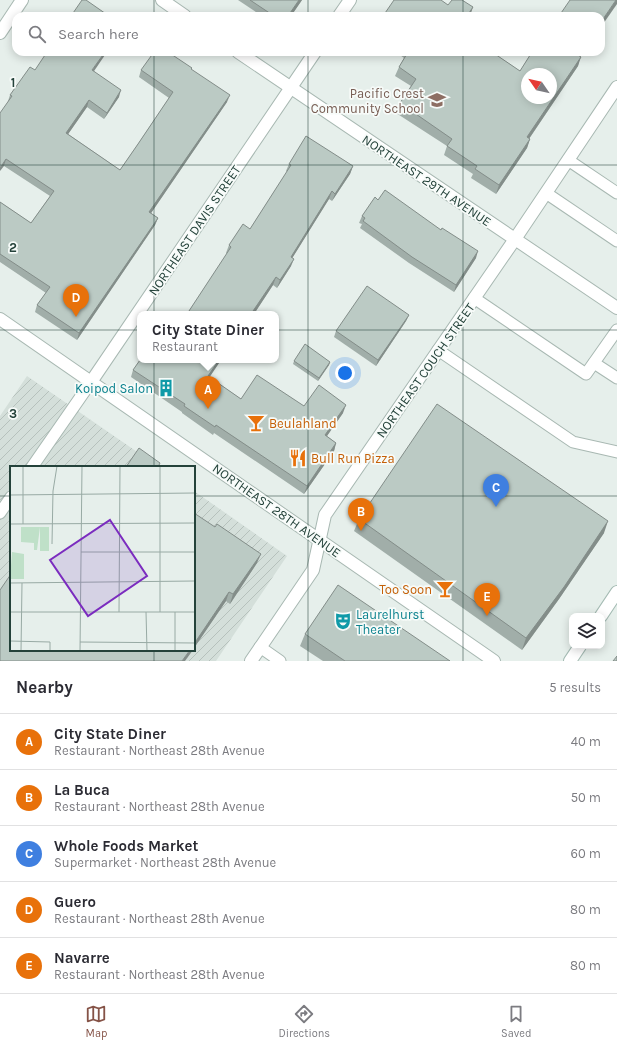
<!DOCTYPE html>
<html lang="en">
<head>
<meta charset="utf-8">
<style>
	:root { --surface:#fff; --page:#f7f7f7; --text:#2b2b33; --muted:#7c7c81; --line:#e1e1e2; --accent:#855347 }
	body { margin:0; font-family:Karla,sans-serif; background:var(--page); color:var(--text) }
	.controls { position:absolute; right:12px; bottom:12px; display:grid; overflow:hidden; border-radius:8px; box-shadow:0 2px 10px #0003 }
	.controls button { width:36px; height:36px; display:grid; place-items:center; padding:0; border:0; border-bottom:1px solid var(--line); background:var(--surface); color:var(--text); font:20px sans-serif }
	.compass { position:absolute; left:521px; top:68px; width:36px; height:36px; border-radius:50%; background:var(--surface); box-shadow:0 2px 10px #0003; rotate:304deg }
	.you { position:absolute; left:345px; top:373px; width:14px; height:14px; margin:-10px; border:3px solid #fff; border-radius:50%; background:#1a73e8; box-shadow:0 0 0 6px #1a73e833 }
	.badge { display:grid; place-items:center; width:26px; height:26px; border-radius:50%; background:var(--accent); color:#fff; font-size:13px; font-weight:700 }
	.pin { position:absolute; translate:-50% -33px; filter:drop-shadow(0 1px 2px #0008) }
	.pin::after { content:''; position:absolute; top:21px; width:14px; height:12px; background:inherit; clip-path:polygon(0 0,100% 0,50% 100%) }
	.popup { position:absolute; left:137px; top:311px; width:142px; height:52px; box-sizing:border-box; display:grid; place-content:center; border-radius:8px; background:var(--surface); filter:drop-shadow(0 1px 3px #0005); font-size:13px; white-space:nowrap; color:var(--muted) }
	.popup b { font-size:15px; color:var(--text) }
	.popup::after { content:''; position:absolute; left:50%; top:100%; margin-left:-8px; border:8px solid transparent; border-top-color:var(--surface) }
	.list { margin:0; padding:0; list-style:none }
	h2 { display:flex; justify-content:space-between; align-items:center; height:52px; margin:0; padding:0 16px; font-size:17px }
	h2 small { font-size:13px; font-weight:400; color:var(--muted) }
	.list li { display:grid; grid-template-columns:26px 1fr auto; gap:12px; align-items:center; box-sizing:border-box; height:56px; padding:0 16px; border-top:1px solid var(--line) }
	.list b { display:block; font-size:15px; white-space:nowrap }
	.list p { margin:0; font-size:13px; white-space:nowrap; color:var(--muted) }
	.list em { font-size:13px; font-style:normal; color:var(--muted) }
	.icon { flex:none; width:22px; height:22px; fill:none; stroke:currentColor; stroke-width:2; stroke-linecap:round; stroke-linejoin:round }
	.map { position:relative; flex:none; width:617px; height:661px; overflow:hidden }
	.search { position:absolute; background:var(--surface); box-shadow:0 2px 10px #0003; left:12px; right:12px; top:12px; height:44px; display:flex; align-items:center; gap:10px; box-sizing:border-box; padding:0 14px; border-radius:12px; color:var(--muted); font-size:15px }
	.sheet { height:332px; background:var(--surface) }
	nav { display:flex; justify-content:space-around; align-items:center; box-sizing:border-box; height:56px; border-top:1px solid var(--line); background:var(--surface); font-size:11px; color:var(--muted) }
	nav a { display:grid; justify-items:center; gap:2px }
	nav .on { color:var(--accent) }
	.map>svg:first-child { display:block }
	.industrial { fill:url(#industrial-furrows) }
	.lines { fill:none; stroke-linecap:round; stroke-linejoin:round }
	.service-casing { stroke:#a8b8b2; stroke-width:13 }
	.minor-casing { stroke:#a8b8b2; stroke-width:14 }
	.tertiary-casing { stroke:#a8b8b2; stroke-width:14 }
	.secondary-casing { stroke:#a4bbb3; stroke-width:14 }
	.service { stroke:#fff; stroke-width:11 }
	.minor { stroke:#fff; stroke-width:12 }
	.tertiary { stroke:#fff; stroke-width:12 }
	.secondary { stroke:#fff; stroke-width:12 }
	.wall { fill:#a1aea9 }
	.shaded-wall { fill:#838d89 }
	.building { fill:#bbcac4; stroke:#838d89; fill-rule:evenodd }
	.grid { fill:none; stroke:#24423a; stroke-width:1; stroke-opacity:0.55 }
	.labels { text-anchor:middle; stroke-width:3.5; stroke-linejoin:round; paint-order:stroke }
	.education-label { font-size:13px; fill:#785e54; stroke:#f7fbf9; text-anchor:end }
	.street-label { font-size:13px; fill:#24423a; stroke:#f7fbf9 }
	.culture-label { font-size:13px; fill:#0d838f; stroke:#f7fbf9; text-anchor:end }
	.food-label { font-size:13px; fill:#c56008; stroke:#f7fbf9; text-anchor:start }
	.inset-road { fill:none; stroke:#98aaa4; stroke-width:1 }
	.view { fill:#7b2cbf; fill-opacity:0.15; stroke:#7b2cbf; stroke-width:2 }
	.inset-edge { fill:none; stroke:#24423a; stroke-width:2 }
	.grid-label { font-size:13px; text-anchor:middle; font-weight:bold; fill:#24423a; stroke:#f7fbf9; stroke-width:3.5; stroke-linejoin:round; paint-order:stroke }
</style>
</head>
<body>
<div class="map">
<svg width="617" height="661" viewBox="0 0 617 661">
	<defs>
		<pattern id="industrial-furrows" width="10" height="10" patternUnits="userSpaceOnUse"><rect width="10" height="10" fill="#d4dfda"/><path d="M-1 1l2-2M0 10L10 0M9 11l2-2" fill="none" stroke="#b6c1bc"/></pattern>
	</defs>
	<rect width="100%" height="100%" fill="#e6efeb"/>
	<path class="industrial" d="M27 376 159 467H11V650H194V491L287 556 216 661H0V416Z"/>
	<g class="lines">
		<g class="service-casing">
			<g id="service">
				<path d="M568 160 617 193"/>
				<path d="M546 193 617 241"/>
				<path d="M474 298 586 374 617 330"/>
				<path d="M438 350 573 442 617 452"/>
				<path d="M594 363 617 378"/>
				<path d="M32 467 91 382"/>
				<path d="M0 513 11 497"/>
				<path d="M260 647 280 661"/>
			</g>
		</g>
		<g class="minor-casing">
			<g id="minor">
				<path d="M162 0 185 16"/>
				<path d="M339 16 350 0"/>
				<path d="M0 33 22 0"/>
				<path d="M238 52 617 308"/>
				<path d="M91 382 315 52"/>
				<path d="M251 661 313 570 325 515 515 239 617 87"/>
			</g>
		</g>
		<g class="tertiary-casing">
			<path id="tertiary" d="M0 319 494 661"/>
		</g>
		<g class="secondary-casing">
			<g id="secondary">
				<path d="M601 616 617 592"/>
				<path d="M570 661 580 646"/>
			</g>
		</g>
		<use href="#service" class="service"/>
		<use href="#minor" class="minor"/>
		<use href="#tertiary" class="tertiary"/>
		<use href="#secondary" class="secondary"/>
	</g>
	<g class="wall">
		<path d="M238 0H302L291 16H262Z"/>
		<path d="M396 52H492L520 71 532 52H583L580 56 578 66 529 139H530L527 148 496 194 471 178 473 174 444 155 447 146 396 113 400 103 411 86 395 76 399 67 404 58Z"/>
		<path d="M141 70H191L227 102 151 213 158 218 155 225 77 340 35 312 37 305 46 293 0 262V202L31 223 50 196 4 166 8 101 10 95 94 71 119 97 104 119 87 107 68 134 120 170 138 144 169 98 139 77Z"/>
		<path d="M289 164 353 166 350 174 332 201 329 199 292 258 291 266 277 288 273 285 254 314H187L227 254 226 253 229 245 250 229 287 172 286 171Z"/>
		<path d="M378 200 476 258 454 292 409 263 360 228 362 224 359 223 362 216Z"/>
		<path d="M409 315 406 321 376 366 334 337 336 331Z"/>
		<path d="M140 360H221L209 377 241 399 304 406 343 413 327 436 336 443 334 451 304 494 214 433 213 435 182 413V412L131 377 133 370Z"/>
		<path d="M294 361 330 362 329 365 318 381 293 364Z"/>
		<path d="M194 513 257 563 230 604 226 601 194 648Z"/>
		<path d="M359 519 604 533 559 599 522 650 354 531Z"/>
		<path d="M305 634 450 661H323L300 646Z"/>
	</g>
	<g class="shaded-wall">
		<path d="M299 0H302L291 16H288Z"/>
		<path d="M616 0H617V4L601 27V22Z"/>
		<path d="M473 7 470 16H467Z"/>
		<path d="M105 52H107L90 77 92 70Z"/>
		<path d="M580 52H583L575 64 578 55Z"/>
		<path d="M581 57 578 66 524 146 527 137Z"/>
		<path d="M121 90 119 97 104 119 107 113Z"/>
		<path d="M230 95 227 102 147 219 149 212Z"/>
		<path d="M89 100 87 107 64 140 66 133Z"/>
		<path d="M530 139 527 148 496 194 499 185Z"/>
		<path d="M6 159 4 166 0 171V168Z"/>
		<path d="M353 166 350 174 332 201 335 194Z"/>
		<path d="M332 191 329 199 288 265 291 257Z"/>
		<path d="M158 218 155 225 77 340 79 333Z"/>
		<path d="M478 251 476 258 454 292 456 285Z"/>
		<path d="M294 259 291 266 277 288 280 280Z"/>
		<path d="M276 277 273 285 254 314H251Z"/>
		<path d="M409 315 406 321 376 366 378 360Z"/>
		<path d="M219 360H221L205 384 208 376Z"/>
		<path d="M330 362 329 365 318 381 319 378Z"/>
		<path d="M346 405 343 413 322 443 325 435Z"/>
		<path d="M336 443 334 451 304 494 307 486Z"/>
		<path d="M608 521 604 533 559 599 522 650 526 638Z"/>
		<path d="M261 554 257 563 230 604 233 594Z"/>
		<path d="M229 592 226 601 194 648V644Z"/>
		<path d="M190 650H193L185 661H182Z"/>
	</g>
	<g class="building">
		<path d="M82 0H86L109 16H71Z"/>
		<path d="M250 0H299L288 16H274Z"/>
		<path d="M394 0H441L448 5 452 0H462L473 7 467 16H383Z"/>
		<path d="M570 0H616L601 22V16H559Z"/>
		<path d="M47 52H105L92 70 121 90 107 113 89 100 66 133 120 170 138 144 173 92 141 70 154 52H168L192 68 191 69 230 95 149 212 158 218 79 333 37 305 50 287 0 254V202L31 223 54 191 6 159 0 168V113L12 96 10 95 30 67 35 70Z"/>
		<path d="M408 52H492L520 71 532 52H580L578 55 581 57 527 137 530 139 499 185 475 169 477 166 447 146 452 139 400 103 416 79 399 67ZM527 74H551V98H527Z"/>
		<path d="M306 136 353 166 335 194 332 191 291 257 294 259 280 280 276 277 251 314H187L231 247 229 245 243 224 250 229 291 165 289 164Z"/>
		<path d="M385 190 441 230 442 228 478 251 456 285 412 257 363 221 365 218 362 216 375 197 378 200Z"/>
		<path d="M367 286 409 315 378 360 336 331Z"/>
		<path d="M305 344 330 362 319 378 294 361Z"/>
		<path d="M140 360H219L208 376 241 399 257 375 304 406 319 385 346 405 325 435 336 443 307 486 216 425 215 427 184 406 185 404 133 370Z"/>
		<path d="M437 404 608 521 564 587 526 638 359 519Z"/>
		<path d="M139 448 160 463 158 467H126Z"/>
		<path d="M194 513 215 527 217 524 261 554 233 594 229 592 194 644Z"/>
		<path d="M11 574V650H190L182 661H0V590Z"/>
		<path d="M338 585 450 661H345L305 634Z"/>
		<path d="M617 656V661H613Z"/>
	</g>
	<path class="grid" d="M154 0V16M308 0V16M463 0V16M154 52V467M308 52V661M463 52V661M0 165H617M0 330H617M0 496H11M194 496H617M154 650V661"/>
	<defs>
		<g id="school-bare" transform="scale(1.38)"><path d="M0-5L7-2L0 1L-7-2ZM-4 1L0 2.5L4 1V4Q0 6-4 4Z" fill="#8d6e63" stroke="#f7fbf9" stroke-width="2.5" paint-order="stroke"/></g>
		<g id="building-bare" transform="scale(1.38)"><path d="M-4-6H4V6H1V3H-1V6H-4ZM-2.5-4.3h1.7v1.8h-1.7ZM.8-4.3h1.7v1.8H.8ZM-2.5-1h1.7V.8h-1.7ZM.8-1h1.7V.8H.8Z" fill="#0f9aa8" stroke="#f7fbf9" stroke-width="2.5" paint-order="stroke"/></g>
		<g id="bar-bare" transform="scale(1.38)"><path d="M-6-5H6L.8 .8V4.5H3.5V6h-7V4.5H-.8V.8Z" fill="#e8710a" stroke="#f7fbf9" stroke-width="2.5" paint-order="stroke"/></g>
		<g id="restaurant-bare" transform="scale(1.38)"><path d="M-5-6h1v4h1v-4h1v4h1v-4h1v5L-1.5 .5V6h-2V.5L-5-1ZM5-6V6H3V1.5H1.5Q1.5-4 5-6Z" fill="#e8710a" stroke="#f7fbf9" stroke-width="2.5" paint-order="stroke"/></g>
		<g id="theatre-bare" transform="scale(1.38)"><path d="M-5-5.5Q0-4 5-5.5V0Q5 5 0 6Q-5 5-5 0ZM-3.3-2.5H-1v1.5H-3.3ZM1-2.5H3.3v1.5H1ZM-2.8 1Q0 5.5 2.8 1Z" fill="#0f9aa8" stroke="#f7fbf9" stroke-width="2.5" paint-order="stroke"/></g>
	</defs>
	<g fill-rule="evenodd">
		<use href="#school-bare" x="437" y="100"/>
		<use href="#building-bare" x="166" y="388"/>
		<use href="#bar-bare" x="256" y="423"/>
		<use href="#restaurant-bare" x="298" y="458"/>
		<use href="#bar-bare" x="445" y="589"/>
		<use href="#theatre-bare" x="343" y="621"/>
	</g>
	<g class="labels">
		<g class="education-label">
			<text x="424" y="98">Pacific Crest<tspan x="424" dy="15">Community School</tspan></text>
		</g>
		<g class="street-label">
			<text transform="translate(427 180) rotate(34)" y="5">NORTHEAST 29TH AVENUE</text>
			<text transform="translate(194 230) rotate(-56)" y="5">NORTHEAST DAVIS STREET</text>
			<text transform="translate(425 370) rotate(-55)" y="5">NORTHEAST COUCH STREET</text>
			<text transform="translate(277 510) rotate(35)" y="5">NORTHEAST 28TH AVENUE</text>
		</g>
		<g class="culture-label">
			<text x="153" y="393">Koipod Salon</text>
			<text x="356" y="619" text-anchor="start">Laurelhurst<tspan x="356" dy="15">Theater</tspan></text>
		</g>
		<g class="food-label">
			<text x="269" y="428">Beulahland</text>
			<text x="311" y="463">Bull Run Pizza</text>
			<text x="432" y="594" text-anchor="end">Too Soon</text>
		</g>
	</g>
	<g transform="translate(10 466)">
		<rect width="185" height="185" fill="#e6efeb"/>
		<path d="M11 61H30L27 84H24V77L11 76ZM30 61H39V85H30ZM2 86 14 88V113H0Z" fill="#bfe0c8"/>
		<path class="inset-road" d="M13 0V58M0 29 185 27M0 58 185 57M42 78 43 25 47 0M71 86H185M0 117 185 115M0 146H185M109 146 110 0M136 146 137 185M150 146V0M165 146V185M0 175 40 176V185M70 176 185 177M11 185 12 117M70 185 72 0"/>
		<path class="view" d="M100 54 137 110 78 150 40 94Z"/>
		<rect width="185" height="185" class="inset-edge"/>
	</g>
	<g class="grid-label">
		<text x="13" y="87">1</text>
		<text x="13" y="252">2</text>
		<text x="13" y="418">3</text>
	</g>
</svg>
<div class="controls">
<button><svg class="icon" aria-label="layers" viewBox="0 0 24 24"><path d="M12 4l9 5-9 5-9-5zM3 14l9 5 9-5"/></svg></button>
</div>
<svg class="compass" viewBox="-18 -18 36 36"><path d="M0-13l5 13h-10z" fill="#e53935"/><path d="M0 13l5-13h-10z" fill="#7c7c81"/></svg>
<div class="you"></div>
<div class="pin badge" style="left:208px;top:409px;background:#e8710a">A</div>
<div class="popup"><b>City State Diner</b>Restaurant</div>
<div class="pin badge" style="left:361px;top:531px;background:#e8710a">B</div>
<div class="pin badge" style="left:496px;top:507px;background:#3f7fe0">C</div>
<div class="pin badge" style="left:76px;top:317px;background:#e8710a">D</div>
<div class="pin badge" style="left:487px;top:616px;background:#e8710a">E</div>
<div class="search"><svg class="icon" aria-label="search" viewBox="0 0 24 24"><circle cx="10" cy="10" r="6"/><path d="M15 15l6 6"/></svg>Search here</div>
</div>
<section class="sheet">
<h2>Nearby<small>5 results</small></h2>
<ul class="list">
<li><span class="badge" style="background:#e8710a">A</span><div><b>City State Diner</b><p>Restaurant · Northeast 28th Avenue</p></div><em>40 m</em></li>
<li><span class="badge" style="background:#e8710a">B</span><div><b>La Buca</b><p>Restaurant · Northeast 28th Avenue</p></div><em>50 m</em></li>
<li><span class="badge" style="background:#3f7fe0">C</span><div><b>Whole Foods Market</b><p>Supermarket · Northeast 28th Avenue</p></div><em>60 m</em></li>
<li><span class="badge" style="background:#e8710a">D</span><div><b>Guero</b><p>Restaurant · Northeast 28th Avenue</p></div><em>80 m</em></li>
<li><span class="badge" style="background:#e8710a">E</span><div><b>Navarre</b><p>Restaurant · Northeast 28th Avenue</p></div><em>80 m</em></li>
</ul>
</section>
<nav>
<a class="on"><svg class="icon" aria-label="map" viewBox="0 0 24 24"><path d="M3 6l6-2 6 2 6-2v14l-6 2-6-2-6 2zM9 4v14M15 6v14"/></svg>Map</a>
<a><svg class="icon" aria-label="directions" viewBox="0 0 24 24"><path d="M12 3l9 9-9 9-9-9zM9 14v-3h6M13 9l2 2-2 2"/></svg>Directions</a>
<a><svg class="icon" aria-label="saved" viewBox="0 0 24 24"><path d="M7 4h10v16l-5-4-5 4z"/></svg>Saved</a>
</nav>
</body>
</html>
